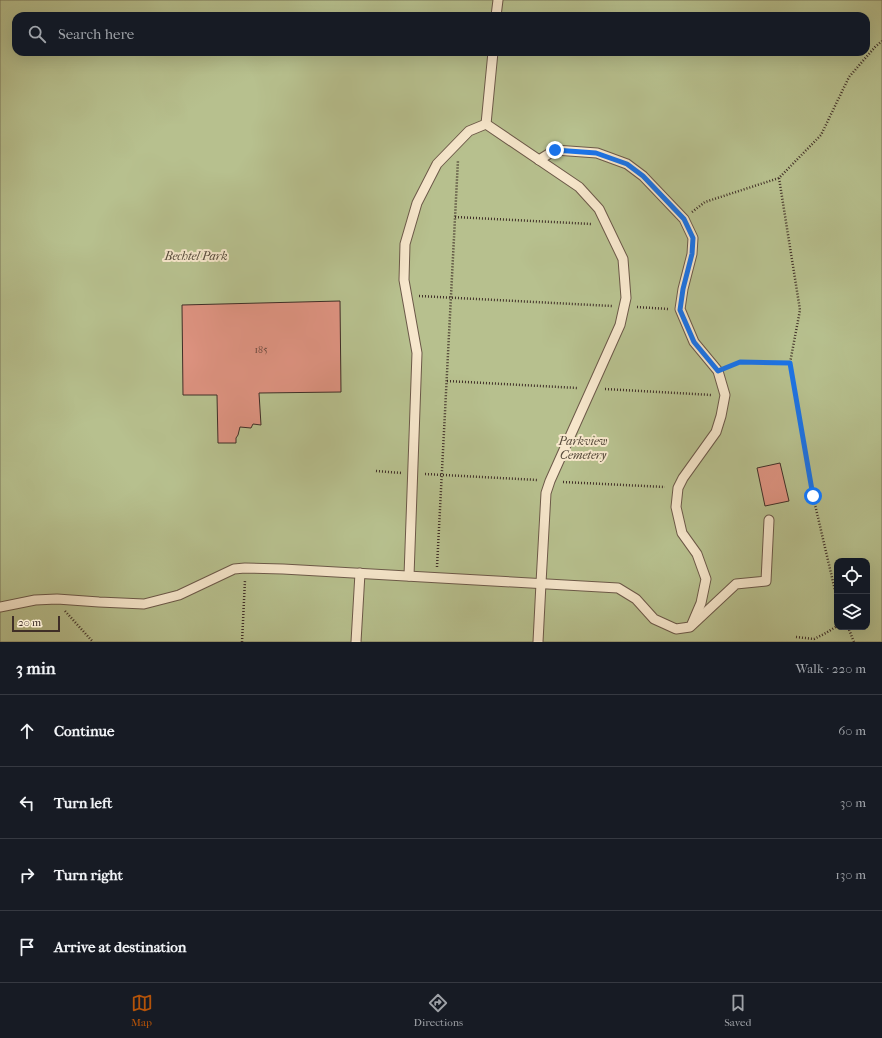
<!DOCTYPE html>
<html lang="en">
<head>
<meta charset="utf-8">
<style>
	:root { --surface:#171b24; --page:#20242c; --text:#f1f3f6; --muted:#9ea1a6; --line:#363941; --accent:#b45309 }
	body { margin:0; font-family:"IM FELL French Canon",serif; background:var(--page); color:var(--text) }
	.controls { position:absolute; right:12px; bottom:12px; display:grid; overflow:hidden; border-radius:8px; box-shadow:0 4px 16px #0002 }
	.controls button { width:36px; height:36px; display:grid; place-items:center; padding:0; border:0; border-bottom:1px solid var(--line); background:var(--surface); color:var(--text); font:20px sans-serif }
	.scale { position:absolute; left:12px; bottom:10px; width:48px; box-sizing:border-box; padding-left:4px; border:2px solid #3f2e27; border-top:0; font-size:11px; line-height:14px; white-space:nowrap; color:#3f2e27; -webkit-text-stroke:3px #f7e7cc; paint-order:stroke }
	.stop { position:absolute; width:12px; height:12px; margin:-9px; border:3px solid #1a73e8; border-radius:50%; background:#fff }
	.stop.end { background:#1a73e8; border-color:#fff; box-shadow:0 1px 4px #0008 }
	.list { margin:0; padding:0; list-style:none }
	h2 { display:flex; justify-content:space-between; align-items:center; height:52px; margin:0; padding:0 16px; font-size:17px }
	h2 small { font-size:13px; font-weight:400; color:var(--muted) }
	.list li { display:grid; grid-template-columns:26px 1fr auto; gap:12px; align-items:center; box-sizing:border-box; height:72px; padding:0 16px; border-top:1px solid var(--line) }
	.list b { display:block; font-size:15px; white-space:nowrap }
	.list em { font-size:13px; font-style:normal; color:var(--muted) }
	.icon { flex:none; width:22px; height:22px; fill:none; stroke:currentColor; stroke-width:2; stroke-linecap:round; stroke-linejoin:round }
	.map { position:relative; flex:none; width:882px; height:642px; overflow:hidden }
	.search { position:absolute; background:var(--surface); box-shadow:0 4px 16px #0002; left:12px; right:12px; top:12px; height:44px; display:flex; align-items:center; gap:10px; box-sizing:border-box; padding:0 14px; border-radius:12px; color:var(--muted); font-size:15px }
	.sheet { height:340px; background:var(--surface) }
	nav { display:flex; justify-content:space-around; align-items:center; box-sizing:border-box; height:56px; border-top:1px solid var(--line); background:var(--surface); font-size:11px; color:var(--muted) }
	nav a { display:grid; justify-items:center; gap:2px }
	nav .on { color:var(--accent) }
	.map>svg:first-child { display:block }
	.green { fill:#b7c08e; stroke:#7b775a; fill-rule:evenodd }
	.building { fill:#de9381; stroke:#3f2e27 }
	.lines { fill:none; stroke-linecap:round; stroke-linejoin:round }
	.service-casing { stroke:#6c5949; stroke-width:11 }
	.path { stroke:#3f2e27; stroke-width:2.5; stroke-dasharray:1 2; stroke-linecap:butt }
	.service { stroke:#f7e7cc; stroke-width:9 }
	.route { stroke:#1a73e8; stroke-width:5 }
	.labels { text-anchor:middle; stroke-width:4; stroke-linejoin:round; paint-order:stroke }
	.number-label { font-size:10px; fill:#67473e }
	.park-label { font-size:12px; font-style:italic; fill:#574b3c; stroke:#f7e7cc }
</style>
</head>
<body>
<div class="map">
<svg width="882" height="642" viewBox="0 0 882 642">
	<rect width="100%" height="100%" fill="#f2dab0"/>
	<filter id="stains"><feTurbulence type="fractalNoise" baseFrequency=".005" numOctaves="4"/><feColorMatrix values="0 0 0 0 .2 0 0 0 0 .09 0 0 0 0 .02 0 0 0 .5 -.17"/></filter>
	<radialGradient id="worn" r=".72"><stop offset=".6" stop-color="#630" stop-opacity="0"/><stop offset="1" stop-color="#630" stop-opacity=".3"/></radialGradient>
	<path class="green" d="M0 0H882V642H0ZM16 16H866V52H16ZM837 561H867V627H837Z"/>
	<g class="building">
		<path d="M340 301 341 392 259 393 261 425 253 424 251 428 240 427 238 435 236 438V443H218L217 395H183L182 305Z"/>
		<path d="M780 463 789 501 765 506 757 468Z"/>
	</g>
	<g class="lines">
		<g class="service-casing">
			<g id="service">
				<path d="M496 16 498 0"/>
				<path d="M486 124 579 187 599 209 623 259 626 298 620 325 550 481 546 493 541 583 538 642"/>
				<path d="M486 124 493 52"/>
				<path d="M539 160 555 150 597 153 627 164 643 176 684 219 693 238 692 254 683 289 680 309 694 342 718 371 725 395 721 416 716 432 683 478 678 488 676 507 682 533 697 554 706 579 701 603 692 624"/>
				<path d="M409 576 417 353 404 280 405 244 417 203 437 164 469 131 486 124"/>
				<path d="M0 607 35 600 57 599 99 602 144 604 179 595 234 569 245 568 283 569 618 588 636 599 654 619 676 629 690 627 736 584 766 581 769 520"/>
				<path d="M356 642 360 573"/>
			</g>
		</g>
		<g class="path">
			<path d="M779 178 800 310 790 363 813 496 837 599"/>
			<path d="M692 212 705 202 779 178 821 135 849 77 875 47 882 41"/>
			<path d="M455 217 592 224"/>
			<path d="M419 296 612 306"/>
			<path d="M637 307 668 309"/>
			<path d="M728 367 740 362 790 363"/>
			<path d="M447 381 578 388"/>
			<path d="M605 389 712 395"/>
			<path d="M376 471 402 473"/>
			<path d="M425 474 538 480"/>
			<path d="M563 482 665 487"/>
			<path d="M437 567 458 160"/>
			<path d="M65 611 93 642"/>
			<path d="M848 627 854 642"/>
			<path d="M796 637 814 639 826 633 837 626"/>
			<path d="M242 642 245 580"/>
		</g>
		<use href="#service" class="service"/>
	</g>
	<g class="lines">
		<path class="route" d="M555 150 596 153 627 164 643 176 684 219 693 238 692 254 683 289 680 310 694 342 718 371 740 362 790 363 813 496"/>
	</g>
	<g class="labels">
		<g class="number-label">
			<text x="261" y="353">185</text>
		</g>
		<g class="park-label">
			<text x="196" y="260">Bechtel Park</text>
			<text x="583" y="445">Parkview<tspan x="583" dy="14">Cemetery</tspan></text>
		</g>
	</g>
	<rect width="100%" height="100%" filter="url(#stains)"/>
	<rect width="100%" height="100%" fill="url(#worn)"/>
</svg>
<div class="controls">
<button><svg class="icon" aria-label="locate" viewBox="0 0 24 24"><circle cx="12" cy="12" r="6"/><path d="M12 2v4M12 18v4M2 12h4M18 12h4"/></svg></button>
<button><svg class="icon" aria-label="layers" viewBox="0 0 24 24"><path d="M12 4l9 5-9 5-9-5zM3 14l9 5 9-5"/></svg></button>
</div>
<div class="scale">20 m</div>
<div class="stop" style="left:813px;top:496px"></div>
<div class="stop end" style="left:555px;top:150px"></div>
<div class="search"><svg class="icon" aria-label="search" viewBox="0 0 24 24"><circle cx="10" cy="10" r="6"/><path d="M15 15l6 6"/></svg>Search here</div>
</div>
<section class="sheet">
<h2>3 min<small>Walk · 220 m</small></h2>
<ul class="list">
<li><svg class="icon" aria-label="ahead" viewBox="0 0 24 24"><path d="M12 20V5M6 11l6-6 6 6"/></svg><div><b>Continue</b></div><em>60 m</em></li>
<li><svg class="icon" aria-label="left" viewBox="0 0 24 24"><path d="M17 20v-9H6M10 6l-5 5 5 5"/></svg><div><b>Turn left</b></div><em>30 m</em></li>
<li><svg class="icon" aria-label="right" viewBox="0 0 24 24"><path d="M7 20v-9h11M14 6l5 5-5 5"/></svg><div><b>Turn right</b></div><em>130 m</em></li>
<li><svg class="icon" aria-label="arrive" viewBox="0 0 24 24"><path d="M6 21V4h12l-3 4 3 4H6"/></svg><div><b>Arrive at destination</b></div></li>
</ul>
</section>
<nav>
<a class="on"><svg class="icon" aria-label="map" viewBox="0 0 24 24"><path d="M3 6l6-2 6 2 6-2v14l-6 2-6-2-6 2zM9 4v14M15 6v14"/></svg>Map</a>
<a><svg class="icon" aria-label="directions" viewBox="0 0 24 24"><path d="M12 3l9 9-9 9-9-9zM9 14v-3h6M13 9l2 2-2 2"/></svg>Directions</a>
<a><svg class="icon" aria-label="saved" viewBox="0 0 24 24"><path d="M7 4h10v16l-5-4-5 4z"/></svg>Saved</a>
</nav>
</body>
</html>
